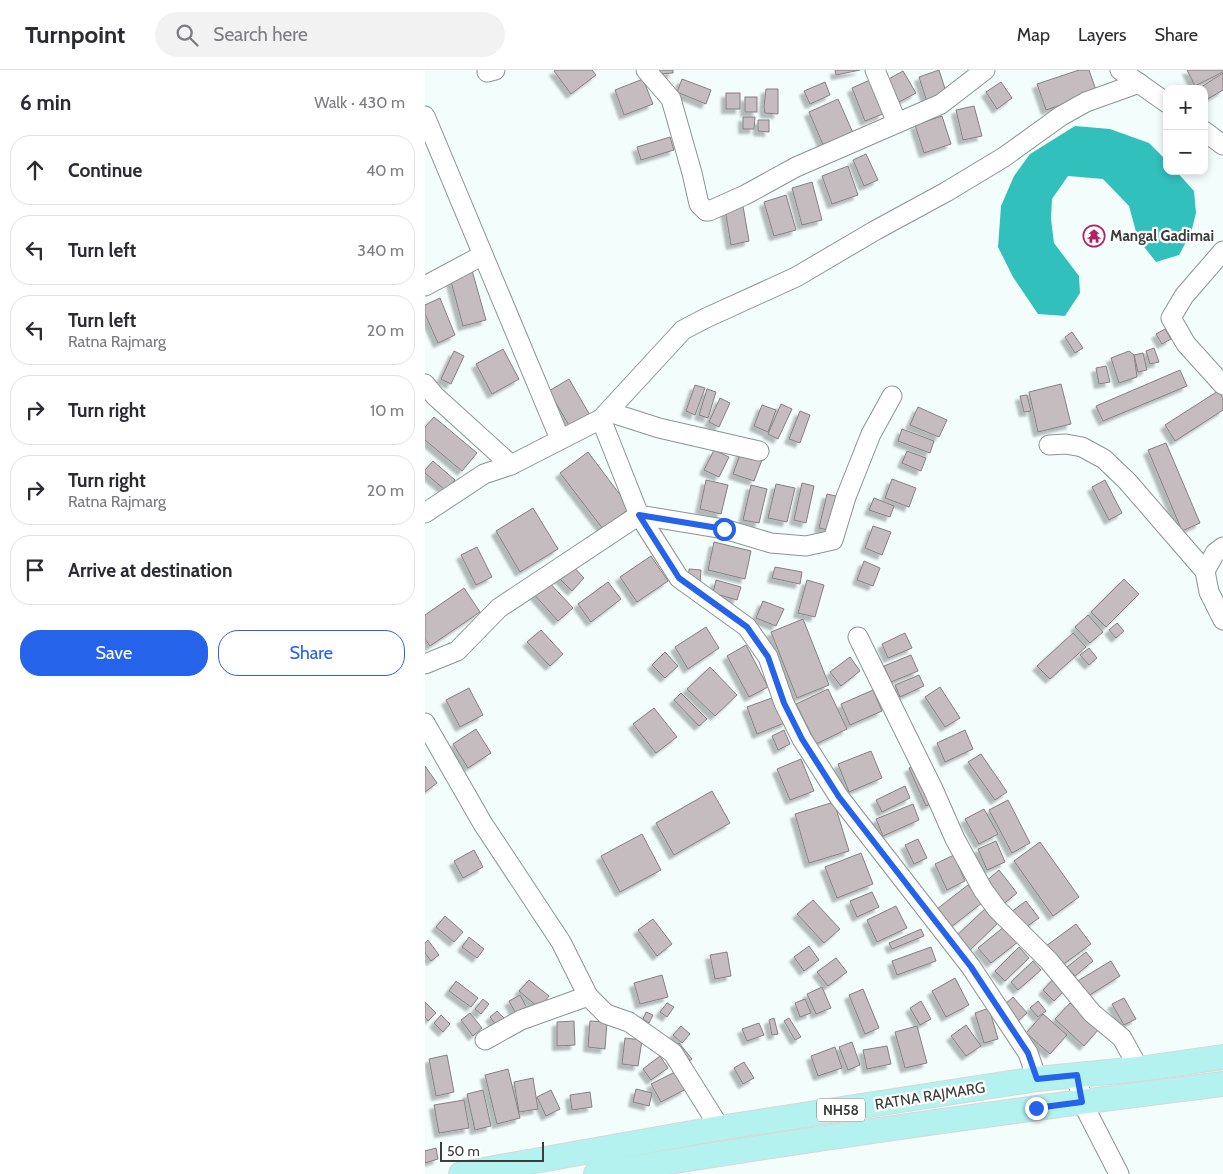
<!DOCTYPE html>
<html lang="en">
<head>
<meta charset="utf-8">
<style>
	:root { --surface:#fff; --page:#f2f2f3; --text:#2b2b33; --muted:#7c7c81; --line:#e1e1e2; --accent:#2563eb }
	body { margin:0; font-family:Cabin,sans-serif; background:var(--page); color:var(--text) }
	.controls { position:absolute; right:15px; top:15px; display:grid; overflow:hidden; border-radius:10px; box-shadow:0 2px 8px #0003 }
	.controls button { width:45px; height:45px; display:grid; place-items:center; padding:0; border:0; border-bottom:1px solid var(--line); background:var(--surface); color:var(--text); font:25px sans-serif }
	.scale { position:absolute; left:15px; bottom:12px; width:104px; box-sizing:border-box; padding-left:5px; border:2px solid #393d3c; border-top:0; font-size:14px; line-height:18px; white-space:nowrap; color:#393d3c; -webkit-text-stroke:4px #fff; paint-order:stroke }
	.stop { position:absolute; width:15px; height:15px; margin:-11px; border:4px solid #2563eb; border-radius:50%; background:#fff }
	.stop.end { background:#2563eb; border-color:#fff; box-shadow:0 1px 5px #0008 }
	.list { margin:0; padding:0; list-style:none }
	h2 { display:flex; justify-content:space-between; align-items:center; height:65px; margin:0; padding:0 20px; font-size:21px }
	h2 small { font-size:16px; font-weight:400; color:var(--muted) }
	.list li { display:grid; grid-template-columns:32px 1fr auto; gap:15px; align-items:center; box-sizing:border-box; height:70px; margin:0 10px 10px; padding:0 10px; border:1px solid var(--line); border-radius:20px }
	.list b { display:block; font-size:19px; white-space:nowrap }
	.list p { margin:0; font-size:16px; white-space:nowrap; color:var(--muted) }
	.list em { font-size:16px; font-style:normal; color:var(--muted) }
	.actions { display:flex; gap:10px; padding:15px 20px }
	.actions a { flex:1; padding:11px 0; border:1px solid var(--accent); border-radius:20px; text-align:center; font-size:18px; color:var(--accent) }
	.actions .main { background:var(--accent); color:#fff }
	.icon { flex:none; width:28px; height:28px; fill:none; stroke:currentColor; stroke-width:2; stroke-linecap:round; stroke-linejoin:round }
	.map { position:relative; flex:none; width:798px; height:1104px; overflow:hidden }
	header { display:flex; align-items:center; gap:30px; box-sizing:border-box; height:70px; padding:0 25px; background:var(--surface); border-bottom:1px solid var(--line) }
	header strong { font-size:24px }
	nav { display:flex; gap:28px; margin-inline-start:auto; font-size:18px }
	.search { width:350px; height:45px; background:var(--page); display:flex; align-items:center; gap:12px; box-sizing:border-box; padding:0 18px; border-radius:28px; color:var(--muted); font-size:19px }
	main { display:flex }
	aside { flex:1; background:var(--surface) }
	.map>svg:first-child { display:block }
	.water { fill:#32c0bc }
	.building { fill:#c5bcbf; stroke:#877f81; filter:url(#shadow) }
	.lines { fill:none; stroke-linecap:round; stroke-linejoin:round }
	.minor-casing { stroke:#8b9493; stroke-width:21 }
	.major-casing { stroke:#d7d8d8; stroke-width:26 }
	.minor { stroke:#fff; stroke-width:19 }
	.major { stroke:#b3f2ef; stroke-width:24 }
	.route { stroke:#2563eb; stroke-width:6 }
	.labels { text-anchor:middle; stroke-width:4.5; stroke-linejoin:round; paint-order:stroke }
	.shield { fill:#fff; stroke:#747776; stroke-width:1 }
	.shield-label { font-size:14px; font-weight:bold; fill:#393d3c }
	.poi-label { font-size:15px; font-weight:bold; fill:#393d3c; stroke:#fff; text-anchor:start }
	.street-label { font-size:15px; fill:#393d3c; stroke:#fff }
</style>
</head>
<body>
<header>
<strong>Turnpoint</strong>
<div class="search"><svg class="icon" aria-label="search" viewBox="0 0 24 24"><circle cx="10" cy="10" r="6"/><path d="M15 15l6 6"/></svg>Search here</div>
<nav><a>Map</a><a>Layers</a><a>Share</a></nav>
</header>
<main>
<aside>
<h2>6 min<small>Walk · 430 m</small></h2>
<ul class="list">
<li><svg class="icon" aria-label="ahead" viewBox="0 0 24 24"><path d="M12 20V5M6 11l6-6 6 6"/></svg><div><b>Continue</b></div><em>40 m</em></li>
<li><svg class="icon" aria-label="left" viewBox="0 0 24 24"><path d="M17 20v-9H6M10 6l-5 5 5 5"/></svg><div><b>Turn left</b></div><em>340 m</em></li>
<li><svg class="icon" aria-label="left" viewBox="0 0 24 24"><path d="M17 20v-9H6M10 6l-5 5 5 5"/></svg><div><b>Turn left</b><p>Ratna Rajmarg</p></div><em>20 m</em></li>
<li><svg class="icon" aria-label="right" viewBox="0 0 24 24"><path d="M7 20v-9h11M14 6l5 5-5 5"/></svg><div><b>Turn right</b></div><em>10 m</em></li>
<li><svg class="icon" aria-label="right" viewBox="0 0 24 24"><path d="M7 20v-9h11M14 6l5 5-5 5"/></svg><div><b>Turn right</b><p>Ratna Rajmarg</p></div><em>20 m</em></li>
<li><svg class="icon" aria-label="arrive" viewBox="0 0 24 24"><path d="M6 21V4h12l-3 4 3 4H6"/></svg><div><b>Arrive at destination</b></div></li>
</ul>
<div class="actions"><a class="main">Save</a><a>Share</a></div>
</aside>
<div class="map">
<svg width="798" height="1104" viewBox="0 0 798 1104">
	<defs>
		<filter id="shadow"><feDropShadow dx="-4.5" dy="4.5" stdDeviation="1" flood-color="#0004"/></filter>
	</defs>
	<rect width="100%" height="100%" fill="#f3fdfc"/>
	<path class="water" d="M650 56 685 59 724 73 742 91V101H751L769 121 771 143 766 163 754 185 731 192 713 169 704 136 678 109 643 106 627 129 626 149 629 173 654 206 655 223 640 246 613 244 588 207 573 177 576 136 589 106 605 84Z"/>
	<g class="building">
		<path d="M131 0H167L171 5 146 24 129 1Z"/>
		<path d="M234 0H248V3L234 4Z"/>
		<path d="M410 0H435L411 5Z"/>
		<path d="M514 0 522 25 502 32 494 7Z"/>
		<path d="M654 0H664L672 23 621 40 612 14Z"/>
		<path d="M762 0H798V2L770 16Z"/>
		<path d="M478 1 491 23 474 32 462 10Z"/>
		<path d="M798 3V20L779 31V19H773Z"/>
		<path d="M218 9 228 34 199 45 190 20Z"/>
		<path d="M257 9 286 20 281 34 252 22Z"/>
		<path d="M445 10 458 44 440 51 427 18Z"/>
		<path d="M400 12 405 25 385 34 379 21Z"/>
		<path d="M576 12 587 28 572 39 561 22Z"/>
		<path d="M341 19H353V44L340 43 339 37Z"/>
		<rect x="301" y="23" width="14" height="16"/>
		<rect x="320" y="27" width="12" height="15"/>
		<path d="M413 29 428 63 399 77 384 42Z"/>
		<path d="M549 36 557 66 538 70 531 40Z"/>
		<path d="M517 46 526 74 499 83 490 55Z"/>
		<path d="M318 47H330L329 59H318Z"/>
		<path d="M333 50H344V62L333 61Z"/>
		<path d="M245 67 249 80 216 90 212 77Z"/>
		<path d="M441 84 453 110 439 116 428 90Z"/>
		<path d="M423 96 433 125 407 134 397 106Z"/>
		<path d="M387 112 397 150 377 155 367 118Z"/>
		<path d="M361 125 371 160 349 166 339 132Z"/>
		<path d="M318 136 324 171 306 175 300 139Z"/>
		<path d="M46 197 61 250 38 256 24 204Z"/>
		<path d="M15 228 30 265 13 273 0 244V235Z"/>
		<path d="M740 259 746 269 737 274 731 264Z"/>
		<path d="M647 262 658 278 650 283 640 267Z"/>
		<path d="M729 278 734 292 725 294 721 281Z"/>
		<path d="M78 279 94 309 67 324 51 294Z"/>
		<path d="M29 281 39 286 26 314 16 309Z"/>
		<path d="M704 281 709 285 712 307 694 313 686 288Z"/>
		<path d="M718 283 722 300 713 302 709 285Z"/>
		<path d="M681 296 685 312 674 314 671 298Z"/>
		<path d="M755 300 762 316 678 351 671 336Z"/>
		<path d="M144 309 166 347 146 359 124 321Z"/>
		<path d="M636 314 646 354 613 362 604 322Z"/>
		<path d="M270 315 280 318 270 345 261 341Z"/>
		<path d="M282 319 291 322 283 348 274 345Z"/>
		<path d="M793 321 798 328V340L750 371 740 355Z"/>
		<path d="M602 325 606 341 599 342 595 326Z"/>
		<path d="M295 328 305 333 294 357 284 352Z"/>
		<path d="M356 334 367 339 353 369 343 364Z"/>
		<path d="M337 335 351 340 343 362 329 356Z"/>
		<path d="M493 337 522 350 514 367 485 355Z"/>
		<path d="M375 341 385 345 375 373 364 369Z"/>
		<path d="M9 347 52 383 37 401 0 370V357Z"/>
		<path d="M477 359 509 371 505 383 473 371Z"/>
		<path d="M741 373 775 453 757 461 723 380Z"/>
		<path d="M317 379 338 387 329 411 308 404Z"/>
		<path d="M289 380 304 387 294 407 279 400Z"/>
		<path d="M482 381 501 388 496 401 477 393Z"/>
		<path d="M163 382 205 438 178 459 135 403Z"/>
		<path d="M8 391 30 410 20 420 0 403V400Z"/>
		<path d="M467 409 491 418 484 437 460 428Z"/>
		<path d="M281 410 303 415 296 444 275 439Z"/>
		<path d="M680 410 697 443 684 450 667 417Z"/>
		<path d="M377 413 389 416 381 453 369 450Z"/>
		<path d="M351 414 370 418 362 452 343 448Z"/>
		<path d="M326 415 342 419 334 453 318 450Z"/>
		<path d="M402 424 415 427 407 461 394 458Z"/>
		<path d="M449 428 469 436 465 447 444 440Z"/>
		<path d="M108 438 133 479 95 502 71 461Z"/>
		<path d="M448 456 466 462 457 485 440 478Z"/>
		<path d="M289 472 326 481 320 509 283 500Z"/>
		<path d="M52 477 67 507 51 515 36 485Z"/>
		<path d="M226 486 243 511 212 532 195 507Z"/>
		<path d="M439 491 455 498 448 516 432 510Z"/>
		<path d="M144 492 159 508 147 521 131 505Z"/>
		<path d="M350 497 377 502 375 514 347 508Z"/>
		<path d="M264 499 276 500 275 514 263 513Z"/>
		<path d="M121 509 148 538 133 551 107 522Z"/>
		<path d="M699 509 714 524 681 557 666 542Z"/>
		<path d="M291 510 316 517 312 530 288 523Z"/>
		<path d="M382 510 399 515 390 547 373 543Z"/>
		<path d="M183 512 196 529 166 552 153 534Z"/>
		<path d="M39 518 55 542 5 576 0 569V545Z"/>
		<path d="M338 531 359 539 351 556 331 548Z"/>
		<path d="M663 545 678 562 665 573 650 557Z"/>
		<path d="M378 549 404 615 372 628 346 562Z"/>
		<path d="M692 553 699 561 691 568 684 560Z"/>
		<path d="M281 557 294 578 263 599 250 577Z"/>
		<path d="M116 560 138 584 125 596 102 572Z"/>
		<path d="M480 563 487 578 463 588 457 574Z"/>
		<path d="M648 563 661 577 625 609 612 596Z"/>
		<path d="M321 575 343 617 324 627 302 586Z"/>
		<path d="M664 578 672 588 664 595 655 585Z"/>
		<path d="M240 582 253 596 240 608 227 595Z"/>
		<path d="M486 585 493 601 466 612 459 596Z"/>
		<path d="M425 587 435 601 416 616 405 602Z"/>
		<path d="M285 597 312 625 290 646 262 619Z"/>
		<path d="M494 605 499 616 475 627 470 615Z"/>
		<path d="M515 617 535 648 520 657 500 627Z"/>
		<path d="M44 618 58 645 35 657 21 630Z"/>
		<path d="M403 619 422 659 391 674 371 634Z"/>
		<path d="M448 620 457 641 425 655 416 634Z"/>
		<path d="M256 623 282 649 274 656 249 630Z"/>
		<path d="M352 626 362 652 332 664 322 637Z"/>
		<path d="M229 638 252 667 231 683 208 654Z"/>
		<path d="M51 659 66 683 43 698 28 674Z"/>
		<path d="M359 660 365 674 353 680 347 666Z"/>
		<path d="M540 660 548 679 520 692 512 673Z"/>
		<path d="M446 681 457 708 424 722 413 694Z"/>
		<path d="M556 684 582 722 570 730 543 692Z"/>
		<path d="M376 689 389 721 365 730 352 699Z"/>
		<path d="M492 694 509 732 501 736 484 698Z"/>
		<path d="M0 696 12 713 0 722Z"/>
		<path d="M480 716 485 728 457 742 451 730Z"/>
		<path d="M287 721 305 753 249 785 231 753Z"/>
		<path d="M583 730 605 773 587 783 564 740Z"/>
		<path d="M409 732 424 781 384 793 370 744Z"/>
		<path d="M488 734 494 750 458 766 451 749Z"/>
		<path d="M559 739 573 764 554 774 540 749Z"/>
		<path d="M217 764 236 800 195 822 176 786Z"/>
		<path d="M493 769 502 788 489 794 480 775Z"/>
		<path d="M571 771 580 792 562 800 553 779Z"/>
		<path d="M615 772 654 827 628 846 589 791Z"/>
		<path d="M49 780 58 797 38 808 29 791Z"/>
		<path d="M436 783 448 814 412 828 400 797Z"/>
		<path d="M529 785 540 811 522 820 510 794Z"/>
		<path d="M574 800 592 823 576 836 558 814Z"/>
		<path d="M543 815 557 833 526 857 512 839Z"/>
		<path d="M447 822 454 837 432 847 425 831Z"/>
		<path d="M388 830 415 859 399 873 372 844Z"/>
		<path d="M601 831 614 848 598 859 586 842Z"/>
		<path d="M471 836 482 858 452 872 442 850Z"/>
		<path d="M562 837 575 851 543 882 529 868Z"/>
		<path d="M20 846 38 862 29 872 11 857Z"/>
		<path d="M228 849 247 874 232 886 213 860Z"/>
		<path d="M651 854 666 874 636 896 621 876Z"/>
		<path d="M580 856 593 872 566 893 553 878Z"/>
		<path d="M496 859 499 866 467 879 464 873Z"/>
		<path d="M44 867 59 879 52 888 37 877Z"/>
		<path d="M3 870 14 885 6 891 0 883V873Z"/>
		<path d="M384 876 394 890 379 901 369 887Z"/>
		<path d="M506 877 511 891 472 905 467 891Z"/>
		<path d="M594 877 604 888 580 911 570 901Z"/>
		<path d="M302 882 306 906 290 909 285 885Z"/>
		<path d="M661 882 668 891 650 906 642 897Z"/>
		<path d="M411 888 422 902 403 916 392 902Z"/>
		<path d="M608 891 616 900 593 920 586 912Z"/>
		<path d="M686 891 695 906 660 928 651 912Z"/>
		<path d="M237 905 243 927 215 934 209 913Z"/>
		<path d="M631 906 643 917 629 931 618 920Z"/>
		<path d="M530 908 544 935 521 947 507 921Z"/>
		<path d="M104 910 124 926 114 938 94 921Z"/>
		<path d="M31 911 53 928 46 937 24 921Z"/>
		<path d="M397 917 406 938 391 944 382 924Z"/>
		<path d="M438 919 454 958 440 964 424 925Z"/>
		<path d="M95 925 102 938 91 944 84 931Z"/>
		<path d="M588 927 602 943 593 951 578 936Z"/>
		<path d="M699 928 711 949 699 955 687 934Z"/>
		<path d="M58 929 64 934 56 944 50 939Z"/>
		<path d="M380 929 386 943 375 947 370 933Z"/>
		<path d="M496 931 506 949 495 955 485 938Z"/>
		<path d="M613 931 621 941 613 947 605 938Z"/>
		<path d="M0 932 11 943 3 951 0 947Z"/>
		<path d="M242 933 249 937 242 947 235 942Z"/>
		<path d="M645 933 674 959 659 976 630 949Z"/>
		<path d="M564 938 573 969 559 973 550 943Z"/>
		<path d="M72 941 79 948 71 955 65 947Z"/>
		<path d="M221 942 228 945 224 953 218 949Z"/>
		<path d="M45 943 57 958 48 966 36 950Z"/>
		<path d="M618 944 642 965 625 984 601 963Z"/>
		<path d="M16 945 25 954 18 962 9 953Z"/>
		<path d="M349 948 353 964 347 965 344 950Z"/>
		<path d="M364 948 376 967 370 970 359 951Z"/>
		<path d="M149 951 150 975 132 976V952Z"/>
		<path d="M165 951 182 952 180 979 163 977Z"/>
		<path d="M334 953 339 965 322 971 317 959Z"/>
		<path d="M541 955 556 976 541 986 526 966Z"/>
		<path d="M256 956 265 964 257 973 248 965Z"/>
		<path d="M492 956 502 993 480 998 470 962Z"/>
		<path d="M200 968 217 970 213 996 197 994Z"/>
		<path d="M427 972 435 995 423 1000 414 977Z"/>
		<path d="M254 973 267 989 259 995 246 979Z"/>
		<path d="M462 976 466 994 442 999 438 980Z"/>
		<path d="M410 977 417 998 393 1006 386 986Z"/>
		<path d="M22 985 29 1022 11 1026 4 989Z"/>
		<path d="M235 986 243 998 226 1010 218 999Z"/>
		<path d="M319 992 329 1008 318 1014 309 998Z"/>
		<path d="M83 999 95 1048 72 1054 60 1005Z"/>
		<path d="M252 1001 261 1019 236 1032 226 1014Z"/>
		<path d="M108 1008 113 1039 94 1042 89 1012Z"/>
		<path d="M211 1019 227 1023 224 1036 208 1032Z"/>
		<path d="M58 1020 66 1056 50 1060 42 1024Z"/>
		<path d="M126 1020 135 1039 121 1046 112 1027Z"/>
		<path d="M165 1022 167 1037 147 1040 145 1025Z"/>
		<path d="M39 1030 44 1058 14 1063 9 1035Z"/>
		<path d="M11 1078 13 1089 0 1093V1081Z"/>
	</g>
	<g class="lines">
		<g class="minor-casing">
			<g id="minor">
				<path d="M221 0 246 29 267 103 274 134 281 141H284L320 125 371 97 516 34 560 0"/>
				<path d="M450 0 472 53"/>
				<path d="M695 0 742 33"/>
				<path d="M62 2 70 0"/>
				<path d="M0 46 135 369"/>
				<path d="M779 61 798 75"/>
				<path d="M798 181 759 226 746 248 761 274 798 315"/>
				<path d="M0 216 58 185"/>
				<path d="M0 314 10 326 86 395 176 349 258 260 281 248 371 207 451 160 521 122 579 87 636 46 661 32 714 13"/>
				<path d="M184 342 234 358 334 381"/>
				<path d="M176 349 214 445 254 508 322 557 343 587 359 633 377 669 414 727 546 897 603 983 612 1009"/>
				<path d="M624 375 641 374 657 377 679 389 702 411 780 501 784 522 798 550"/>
				<path d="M0 443 59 404 86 395"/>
				<path d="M780 501 790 483 798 477"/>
				<path d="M433 567 508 719 530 769 558 820 572 839 624 891 667 943 697 968 714 999"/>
				<path d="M0 594 32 581 74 538 214 445 299 459 346 473 381 476 408 470 421 427 446 364 467 326"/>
				<path d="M0 653 58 754 136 872 163 926 181 944 204 952 248 983 295 1058"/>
				<path d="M60 970 96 950 163 926"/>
				<path d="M652 1005 657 1032 694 1104"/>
			</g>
		</g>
		<g class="major-casing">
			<g id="major">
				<path d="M36 1104 295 1058 612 1009 714 999 798 987"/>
				<path d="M171 1104C379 1069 588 1040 798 1014"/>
			</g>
		</g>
		<use href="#minor" class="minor"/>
		<use href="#major" class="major"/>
	</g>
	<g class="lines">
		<path class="route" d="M299 459 214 445 254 508 322 557 343 587 359 633 377 669 414 727 546 897 603 983 612 1009 652 1005 657 1032 611 1038"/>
	</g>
	<defs>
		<g id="temple-ring" transform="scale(1.125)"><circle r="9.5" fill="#fff" stroke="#ae2363" stroke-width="1.5"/><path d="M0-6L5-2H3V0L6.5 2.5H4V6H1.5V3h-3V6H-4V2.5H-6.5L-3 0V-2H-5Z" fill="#ae2363"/></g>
	</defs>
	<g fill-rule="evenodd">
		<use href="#temple-ring" x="669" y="166"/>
	</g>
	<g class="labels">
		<rect class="shield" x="392" y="1028.5" width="48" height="23" rx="4"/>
		<g class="shield-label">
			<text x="416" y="1045">NH58</text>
		</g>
		<g class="poi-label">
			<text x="685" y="171">Mangal Gadimai</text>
		</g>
		<g class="street-label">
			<text transform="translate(505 1026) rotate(-9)" y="5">RATNA RAJMARG</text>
		</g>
	</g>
</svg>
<div class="controls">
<button>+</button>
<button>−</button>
</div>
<div class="scale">50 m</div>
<div class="stop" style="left:299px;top:459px"></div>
<div class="stop end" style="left:611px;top:1038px"></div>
</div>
</main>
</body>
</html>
